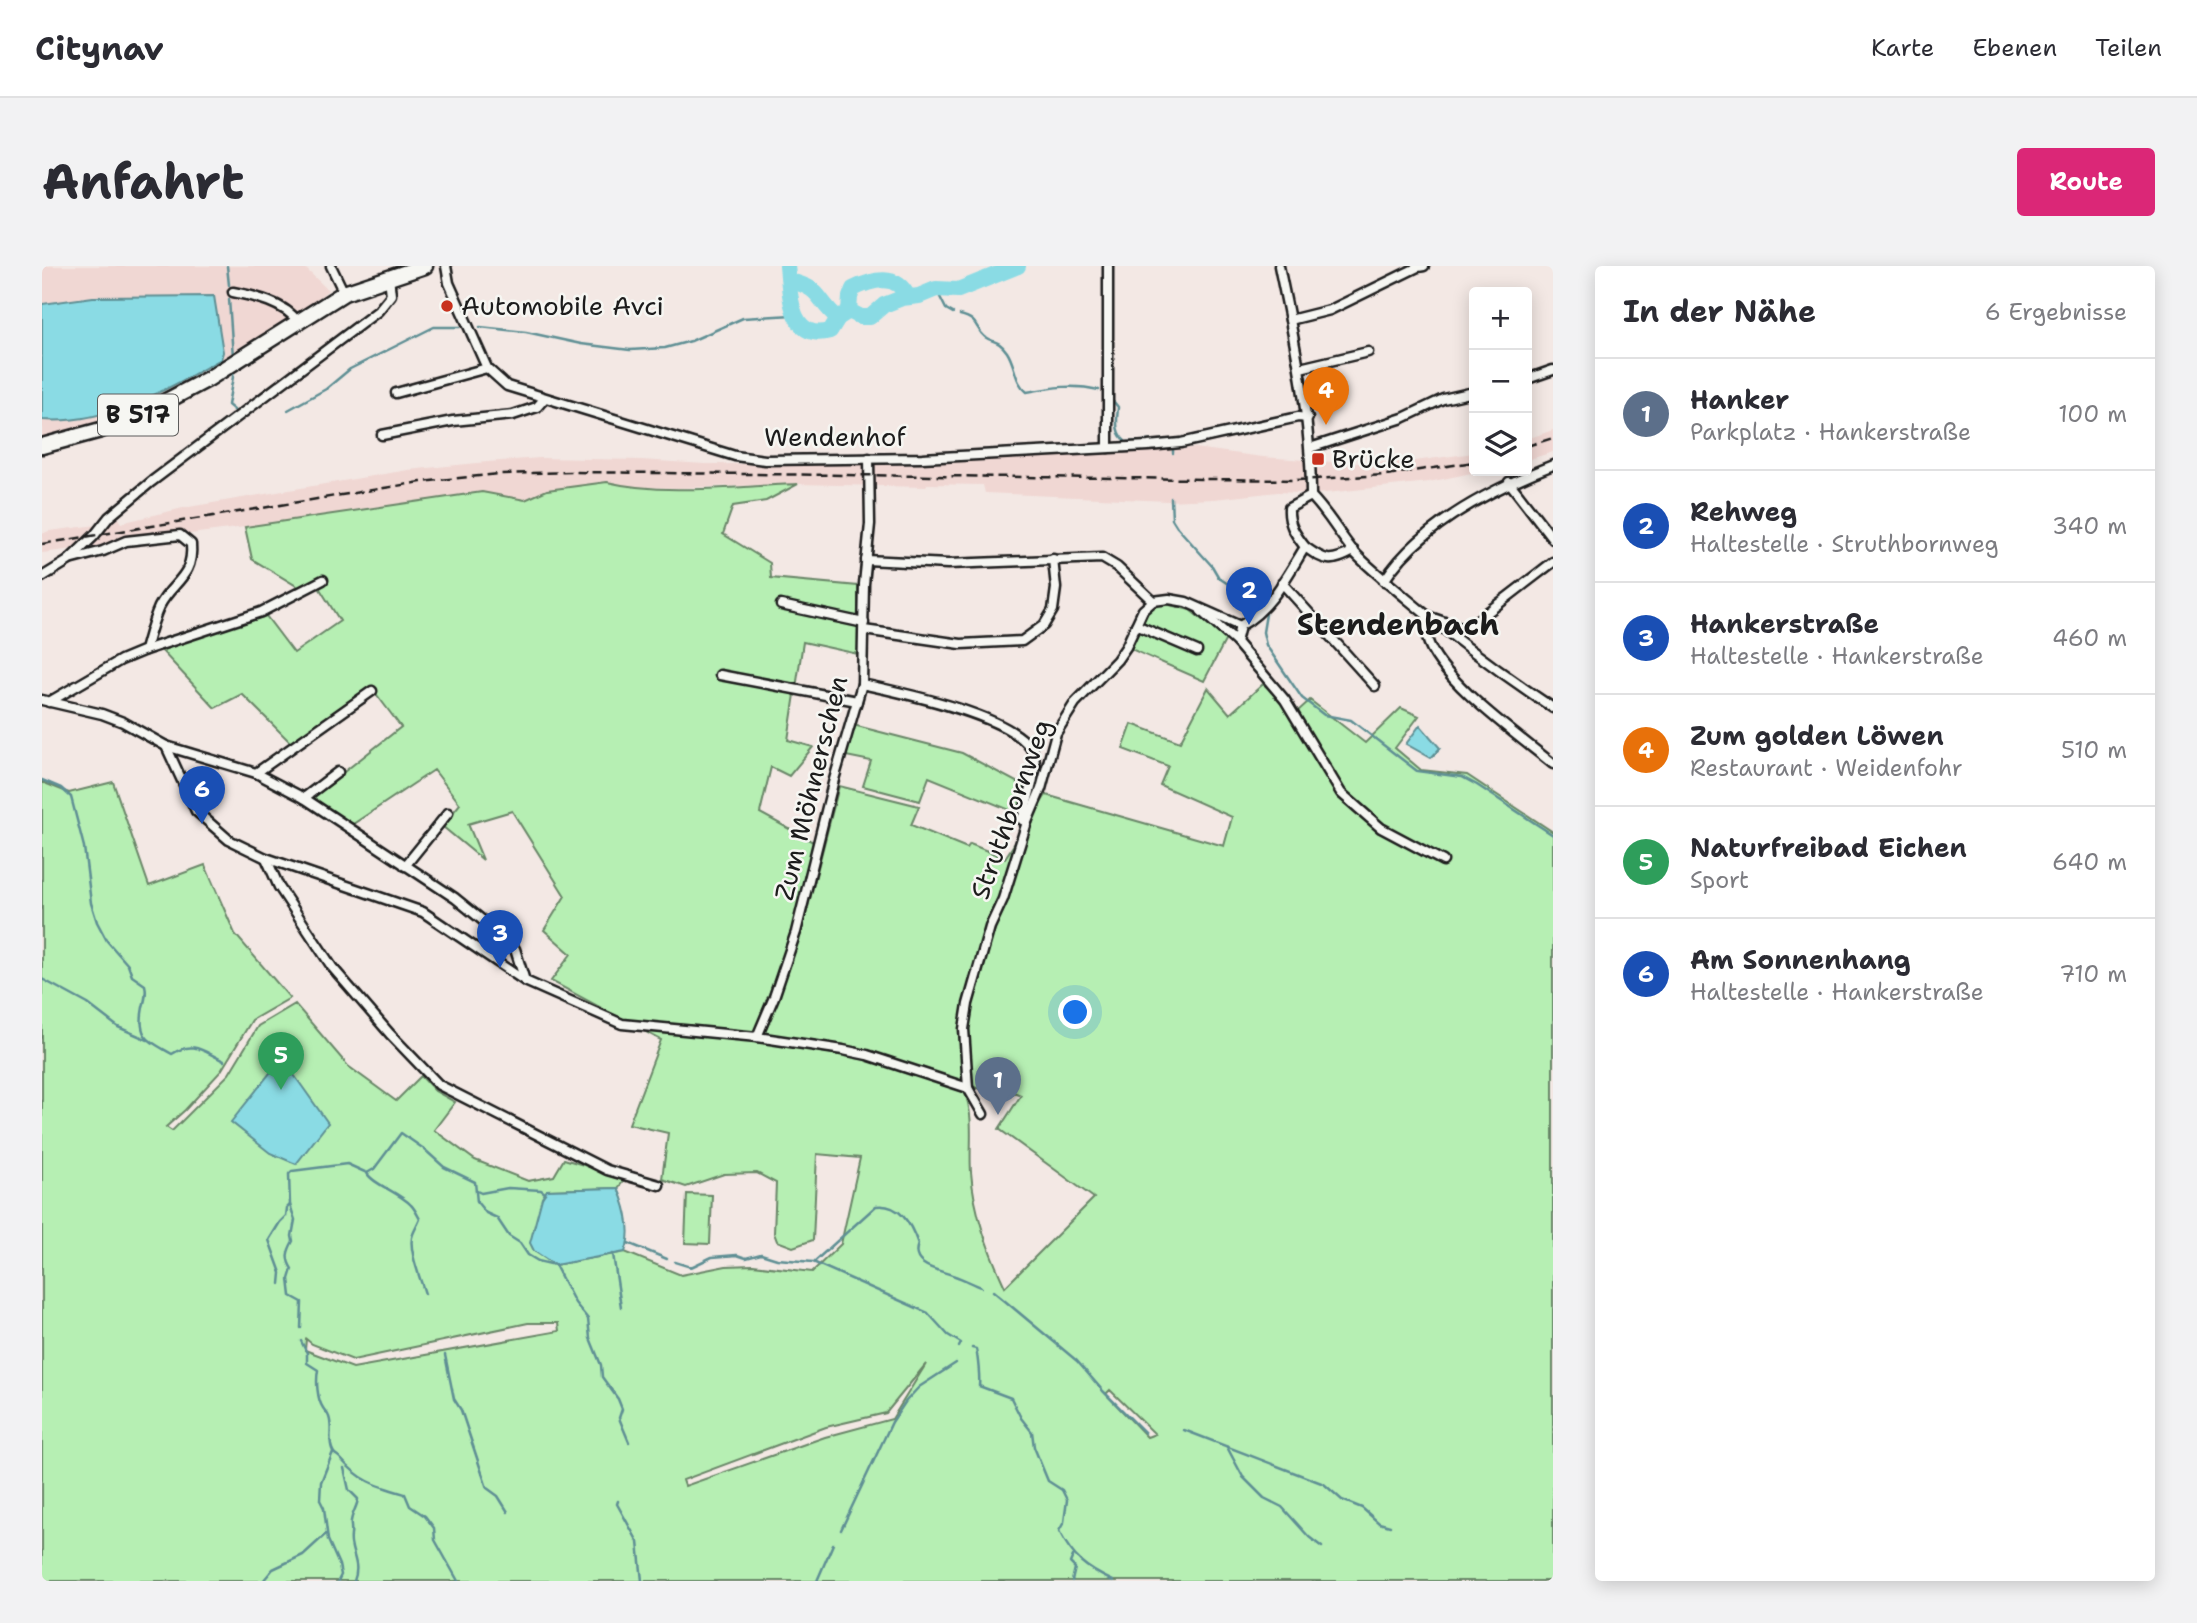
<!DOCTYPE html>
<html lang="de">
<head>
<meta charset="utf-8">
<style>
	:root { --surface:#fff; --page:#f2f2f3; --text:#2b2b33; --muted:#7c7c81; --line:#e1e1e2; --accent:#db2777 }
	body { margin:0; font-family:"Shantell Sans",sans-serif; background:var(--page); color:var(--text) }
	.controls { position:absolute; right:21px; top:21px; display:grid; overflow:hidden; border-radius:7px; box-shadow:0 4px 18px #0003 }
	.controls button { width:63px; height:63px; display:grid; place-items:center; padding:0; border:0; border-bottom:2px solid var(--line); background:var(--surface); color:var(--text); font:35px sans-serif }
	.you { position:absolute; left:1034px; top:747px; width:24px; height:24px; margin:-18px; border:5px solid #fff; border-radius:50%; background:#1a73e8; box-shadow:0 0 0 10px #1a73e833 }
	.badge { display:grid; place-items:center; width:46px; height:46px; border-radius:50%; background:var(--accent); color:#fff; font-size:23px; font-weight:700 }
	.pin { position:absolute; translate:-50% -58px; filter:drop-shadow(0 2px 4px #0008) }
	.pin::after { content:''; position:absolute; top:37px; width:24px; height:21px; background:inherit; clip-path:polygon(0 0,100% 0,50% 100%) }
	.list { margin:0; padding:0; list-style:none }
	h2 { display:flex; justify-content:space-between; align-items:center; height:91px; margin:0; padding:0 28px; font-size:30px }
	h2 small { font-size:23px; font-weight:400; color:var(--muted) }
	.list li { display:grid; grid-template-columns:46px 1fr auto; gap:21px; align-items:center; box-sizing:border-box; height:112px; padding:0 28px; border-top:2px solid var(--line) }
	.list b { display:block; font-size:26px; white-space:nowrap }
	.list p { margin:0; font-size:23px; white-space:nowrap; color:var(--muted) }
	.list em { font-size:23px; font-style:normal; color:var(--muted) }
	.icon { flex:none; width:38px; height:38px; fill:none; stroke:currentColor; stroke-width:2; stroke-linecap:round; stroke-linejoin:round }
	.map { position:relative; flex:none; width:1511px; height:1315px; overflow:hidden; border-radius:7px }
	header { display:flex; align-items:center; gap:42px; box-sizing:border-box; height:98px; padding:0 35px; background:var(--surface); border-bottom:2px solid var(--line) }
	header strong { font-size:33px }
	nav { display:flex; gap:38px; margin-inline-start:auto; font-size:24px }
	.intro { display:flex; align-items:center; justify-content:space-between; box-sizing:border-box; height:168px; padding:0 42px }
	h1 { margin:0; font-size:49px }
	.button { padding:18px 32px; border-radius:7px; background:var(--accent); color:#fff; font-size:24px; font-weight:700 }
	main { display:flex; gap:42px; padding:0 42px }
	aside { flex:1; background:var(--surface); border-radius:7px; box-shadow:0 4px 18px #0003 }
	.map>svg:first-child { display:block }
	.built { fill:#f0d7d3 }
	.green { fill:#b6efb3; stroke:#698668; stroke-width:2; fill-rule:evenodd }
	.water { fill:#8adbe4; stroke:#5e8f94; stroke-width:2 }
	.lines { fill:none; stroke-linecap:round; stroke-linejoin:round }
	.stream { stroke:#5e8f94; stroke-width:2.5 }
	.river { stroke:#8adbe4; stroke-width:16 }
	.minor-casing { stroke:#1c1c1c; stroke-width:13 }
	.primary-casing { stroke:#1c1c1c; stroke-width:19 }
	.minor { stroke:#f6f6f2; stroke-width:8 }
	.primary { stroke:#f6f6f2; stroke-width:14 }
	.rail { stroke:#1c1c1c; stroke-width:2.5; stroke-dasharray:10 5; stroke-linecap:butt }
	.poi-dot { fill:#c8321e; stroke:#f6f6f2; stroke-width:2.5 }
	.labels { text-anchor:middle; stroke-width:5; stroke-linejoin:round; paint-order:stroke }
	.shield { fill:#f6f6f2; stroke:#5d5d5c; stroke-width:2 }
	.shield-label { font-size:24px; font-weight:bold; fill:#1c1c1c }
	.poi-label { font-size:26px; fill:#1c1c1c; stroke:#f6f6f2; text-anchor:start }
	.street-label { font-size:26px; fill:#1c1c1c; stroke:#f6f6f2 }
	.quarter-label { font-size:30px; font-weight:bold; fill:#1c1c1c; stroke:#f6f6f2 }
</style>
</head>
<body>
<header>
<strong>Citynav</strong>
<nav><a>Karte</a><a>Ebenen</a><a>Teilen</a></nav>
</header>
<div class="intro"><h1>Anfahrt</h1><a class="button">Route</a></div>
<main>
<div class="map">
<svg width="1511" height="1315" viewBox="0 0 1511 1315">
	<rect width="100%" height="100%" fill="#f3e8e4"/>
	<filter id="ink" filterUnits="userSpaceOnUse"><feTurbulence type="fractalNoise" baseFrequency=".0143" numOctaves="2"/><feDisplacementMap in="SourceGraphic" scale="14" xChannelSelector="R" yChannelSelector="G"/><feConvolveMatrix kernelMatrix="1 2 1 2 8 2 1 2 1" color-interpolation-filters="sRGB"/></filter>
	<g filter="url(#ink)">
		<g class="built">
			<path d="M0 0H261L286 24 248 56 172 103 72 152 0 171Z"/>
			<path d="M1511 164V186L1485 194V173Z"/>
			<path d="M1153 182 1221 191 1305 197 1365 196 1432 187V205H1439L1387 216 1275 228 1236 226 1172 233 1126 235 943 227 941 219 885 218 884 221 756 218 637 222 585 221 565 216 505 224 483 234 440 226 203 261 0 287V268L7 265 55 259 75 251 79 257 141 242 366 204 445 196 498 192 599 194 663 198 867 199Z"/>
		</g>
		<g class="green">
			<path d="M565 216C623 230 695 220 756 218L724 235 691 240 681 268 728 297 729 312 816 320V388L761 376 746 474 771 481 747 510 729 501 718 547 773 577 751 665 718 752 715 774 825 794 922 825C933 850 927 879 929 906 932 947 946 984 963 1021L1052 932 957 863 979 829 974 827 935 822 828 785 722 768 759 668 797 520 877 540 869 559 925 582 928 578 963 592 1004 529 1182 580 1190 551 1118 519 1126 500 1081 483 1090 458 1138 476 1166 422 1188 448 1221 418 1255 446 1268 434 1323 477 1359 442 1377 450 1353 482 1379 504 1425 509 1511 566V1315H0V516L27 527 71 516 107 620 163 599 193 668 248 732 210 754 179 805 143 844 124 861 130 865 187 808 216 760 253 738 306 800 354 835 379 810 393 825 413 836 392 864 433 894 486 915 512 910 522 893 584 912 576 922 505 924 492 984 513 999 583 986 639 1009 684 1000 711 999 770 1006 799 978 818 892 775 888 771 974 751 981 735 975 732 967 734 917 715 907 682 908 644 921 620 913 626 867 587 858 619 774 509 715 529 688 502 664 523 630 470 545 426 558 441 594 400 560 418 538 392 504 311 558 269 532 359 461 329 421 249 477 200 428 173 442 118 383 224 350 252 387 298 355 273 315 258 322 210 293 203 261 440 226 483 234 505 224ZM486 1057H516L517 1065 311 1102 263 1084 264 1073 270 1078 311 1094ZM884 1098 850 1153 783 1171 643 1220 641 1214 784 1161 844 1147ZM1068 1124 1113 1168 1105 1171 1064 1128Z"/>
			<path d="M1124 338 1148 344 1184 373 1162 415 1089 383 1105 346 1112 339Z"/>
			<path d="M811 459 920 487 982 520 975 547 887 511 878 535 821 520 829 495 804 490Z"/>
			<path d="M645 928 670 929 668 978 643 977Z"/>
		</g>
		<g class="water">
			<path d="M172 30 181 86 179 93C124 124 65 159 0 154V38L51 31Z"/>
			<path d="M1378 459 1398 482 1389 492 1364 478Z"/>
			<path d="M240 792 286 857 254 898 228 887 189 856Z"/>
			<path d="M576 922C584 941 591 966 583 986L513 999 492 985 488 977 500 932 505 924Z"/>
		</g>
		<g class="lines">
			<g class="stream">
				<path d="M185 0 187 19"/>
				<path d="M894 23 904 43 911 47"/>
				<path d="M187 33 191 91"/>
				<path d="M918 49C938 54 932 62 943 71 951 77 956 73 965 86 974 100 972 116 985 126 1011 121 1032 118 1057 124"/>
				<path d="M438 61 484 66 539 78 588 84 623 82 649 75 701 52 751 49"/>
				<path d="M192 105 186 139 192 144"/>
				<path d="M1072 136 1076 141C1075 155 1072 166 1084 176L1121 174"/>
				<path d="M246 144 284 123 308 103 392 61H418"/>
				<path d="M1131 182V187"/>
				<path d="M1129 232 1130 253 1135 261 1170 300 1177 312 1200 327"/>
				<path d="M1224 348 1221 366 1224 379 1260 432 1282 449 1309 454 1375 505 1420 511 1435 519 1511 569"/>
				<path d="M0 514 19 522 29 531 42 581 49 637 55 656 65 675 86 699 90 710 103 719C105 727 103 734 101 741 95 772 106 774 130 788 151 774 161 785 182 795"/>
				<path d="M0 713 46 738 76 761 106 774"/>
				<path d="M325 907C329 917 358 927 369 939 373 943 375 948 378 953 376 958 373 963 371 968 365 981 379 1014 383 1028"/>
				<path d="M435 925 439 927 466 922 499 924 503 927"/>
				<path d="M586 977 625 993"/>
				<path d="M571 988 579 1041"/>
				<path d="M773 995 834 940C858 937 869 958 876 978 867 1001 898 1004 913 1010 922 1013 930 1018 939 1021"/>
				<path d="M633 996 649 1001 670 991 695 989 704 992 719 988 735 993 771 996 886 1047 906 1069 919 1077 917 1081"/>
				<path d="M238 1018 239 1007 227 974 238 956 244 950 245 942 248 939"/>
				<path d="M951 1025 1035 1095 1061 1125 1103 1167"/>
				<path d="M259 1062 260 1036 249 1030 247 1013 250 1003C243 992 245 986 251 975L250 970 253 954 248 939 247 908 250 905 305 898 325 907 332 903 359 867 382 883 402 901 433 916 435 936 444 947 455 952 467 970 478 977 486 989 496 995 513 999 533 1037 546 1053 548 1072 559 1099 560 1111 576 1133 580 1143 577 1152 587 1176"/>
				<path d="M259 1075 265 1087V1097L276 1104C274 1115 275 1133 281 1142 286 1150 283 1142 287 1151 291 1162 286 1172 290 1183 292 1189 292 1187 297 1191 318 1215 332 1219 363 1228L368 1240 383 1250 392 1262 393 1274 416 1315"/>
				<path d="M930 1082 934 1083C936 1092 938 1112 937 1120L969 1132 979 1152 990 1166 992 1181 1006 1215 1020 1224 1025 1234 1022 1256 1017 1265C1031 1292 1043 1302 1071 1315"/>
				<path d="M403 1089 412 1133 419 1144 445 1222 456 1230 466 1246"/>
				<path d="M1142 1164 1282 1218 1300 1234 1320 1242 1337 1257 1348 1260"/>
				<path d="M1185 1181 1201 1211 1222 1232 1240 1241 1267 1271 1280 1281"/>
				<path d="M291 1186 279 1216 278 1234 282 1242 286 1274 297 1299 299 1309 296 1315"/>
				<path d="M302 1202 307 1224 316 1233C315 1242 307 1252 309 1260 310 1270 308 1269 309 1277 311 1292 318 1299 312 1315"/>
				<path d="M576 1235 575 1238 596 1276 600 1315"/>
				<path d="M799 1264 850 1156 864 1135 877 1121 914 1097"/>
				<path d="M221 1315 231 1303 261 1289 284 1268"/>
				<path d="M775 1315 791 1278"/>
				<path d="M1030 1315 1033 1302 1028 1297 1031 1290"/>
			</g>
			<g class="river">
				<path d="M745 0C748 26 747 76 788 65L796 52 807 45 819 51H828L842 39 860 32 877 30 894 23 916 24 976 0"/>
				<path d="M747 15C781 22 773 33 796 52"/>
				<path d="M807 45 808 31 811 23C831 13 855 7 866 31"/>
			</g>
			<g class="minor-casing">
				<g id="minor">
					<path d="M289 0 302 27"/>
					<path d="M404 0 407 17 445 102 465 120 693 190 723 194 880 192 1106 180 1139 177 1256 151 1266 152"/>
					<path d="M1066 0V182"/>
					<path d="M1237 0C1253 77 1269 152 1269 230 1286 247 1297 268 1312 286 1328 303 1347 317 1364 332 1411 372 1460 408 1511 442"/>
					<path d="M191 26C212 30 243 37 256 56"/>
					<path d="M1248 54 1288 44 1376 1 1382 0"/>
					<path d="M1258 102 1326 86"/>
					<path d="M1485 113 1511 104"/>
					<path d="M354 127 445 102"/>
					<path d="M340 169 411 155 471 149 495 141 502 133"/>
					<path d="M1268 182 1361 152 1401 133 1432 126"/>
					<path d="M1467 216 1511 273"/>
					<path d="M1263 281C1284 296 1288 297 1312 285"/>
					<path d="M824 294 906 298 1060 292 1075 301 1111 335"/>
					<path d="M1511 296 1429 359 1420 362 1385 350C1385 357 1384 366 1385 372 1396 413 1478 471 1511 498"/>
					<path d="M0 311 26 295 52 270 67 251 109 216 336 45 349 29 347 11"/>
					<path d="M1342 315C1377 260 1452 222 1511 199"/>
					<path d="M1240 317 1333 420"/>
					<path d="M739 339 822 357"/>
					<path d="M1159 345 1194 376"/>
					<path d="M1094 359 1155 385"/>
					<path d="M1198 360 1194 376 1243 434 1299 527 1339 562 1401 595"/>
					<path d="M1198 360C1229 343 1245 310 1263 281 1253 268 1246 258 1247 242L1269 230"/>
					<path d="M822 364 919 378 980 375 1002 359 1011 344 1014 322 1011 293"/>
					<path d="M103 384 219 346 281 314"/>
					<path d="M678 409 815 435"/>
					<path d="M820 418C856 426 983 451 992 490 996 505 984 538 980 554L985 556"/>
					<path d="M0 434 60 448 81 456 124 480 154 545 187 574 224 592 381 646 483 715 580 758 715 771 801 784 825 789 926 822 941 848"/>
					<path d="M7 436 79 394 103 384C107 370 111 354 117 341 130 315 152 312 149 278L138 269 84 275 61 285 27 294"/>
					<path d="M124 480 214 507 262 532 413 632 466 675 473 683 483 715"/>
					<path d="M214 507 330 425"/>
					<path d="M262 532 296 506"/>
					<path d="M224 592 237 621 290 701 348 768 397 819 565 904 617 919"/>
					<path d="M363 600 406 547"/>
					<path d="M715 771 732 731 754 666 791 517 820 418 822 318 828 258 827 192"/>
					<path d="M926 822 922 763 926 738 948 661 961 633 985 556 999 523 1014 467 1033 437 1075 394 1084 381 1101 344 1111 335 1127 333 1144 336 1198 360"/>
				</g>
			</g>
			<g class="primary-casing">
				<path id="primary" d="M0 180 59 164 115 140 166 113 302 27 383 0"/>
			</g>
			<use href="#minor" class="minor"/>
			<use href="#primary" class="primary"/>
			<g class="rail">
				<path d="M1485 180 1511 172"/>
				<path d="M0 278 379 216 456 208 529 206 1254 214 1344 209 1432 196"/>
			</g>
		</g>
	</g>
	<g class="poi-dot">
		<circle cx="405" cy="40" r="7"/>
		<rect x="1269" y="186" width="14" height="14" rx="3.5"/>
	</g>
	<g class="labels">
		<rect class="shield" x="56" y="128.5" width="80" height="41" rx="5"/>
		<g class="shield-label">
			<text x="96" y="157">B 517</text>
		</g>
		<g class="poi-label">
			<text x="419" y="49">Automobile Avci</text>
			<text x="1290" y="202">Brücke</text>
		</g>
		<g class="street-label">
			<text x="793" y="180">Wendenhof</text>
			<text transform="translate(769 522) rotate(-76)" y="9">Zum Möhnerschen</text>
			<text transform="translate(969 543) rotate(-70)" y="9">Struthbornweg</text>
		</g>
		<g class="quarter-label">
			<text x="1356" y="369">Stendenbach</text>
		</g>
	</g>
</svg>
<div class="controls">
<button>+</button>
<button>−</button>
<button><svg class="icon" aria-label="layers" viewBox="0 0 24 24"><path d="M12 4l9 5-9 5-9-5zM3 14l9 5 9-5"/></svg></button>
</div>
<div class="you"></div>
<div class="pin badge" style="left:956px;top:849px;background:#5c6f8a">1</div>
<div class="pin badge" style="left:1207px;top:359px;background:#1a4fb4">2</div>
<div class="pin badge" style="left:458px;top:702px;background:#1a4fb4">3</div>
<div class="pin badge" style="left:1284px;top:159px;background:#e8710a">4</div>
<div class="pin badge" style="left:239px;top:824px;background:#2e9e5b">5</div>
<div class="pin badge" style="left:160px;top:558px;background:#1a4fb4">6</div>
</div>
<aside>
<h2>In der Nähe<small>6 Ergebnisse</small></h2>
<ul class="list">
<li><span class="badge" style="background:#5c6f8a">1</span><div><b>Hanker</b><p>Parkplatz · Hankerstraße</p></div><em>100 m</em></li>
<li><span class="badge" style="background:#1a4fb4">2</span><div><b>Rehweg</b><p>Haltestelle · Struthbornweg</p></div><em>340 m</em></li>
<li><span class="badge" style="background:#1a4fb4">3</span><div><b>Hankerstraße</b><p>Haltestelle · Hankerstraße</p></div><em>460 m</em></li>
<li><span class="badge" style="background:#e8710a">4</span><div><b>Zum golden Löwen</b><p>Restaurant · Weidenfohr</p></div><em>510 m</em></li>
<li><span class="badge" style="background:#2e9e5b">5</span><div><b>Naturfreibad Eichen</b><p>Sport</p></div><em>640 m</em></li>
<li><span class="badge" style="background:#1a4fb4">6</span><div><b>Am Sonnenhang</b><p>Haltestelle · Hankerstraße</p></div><em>710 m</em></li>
</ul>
</aside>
</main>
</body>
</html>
